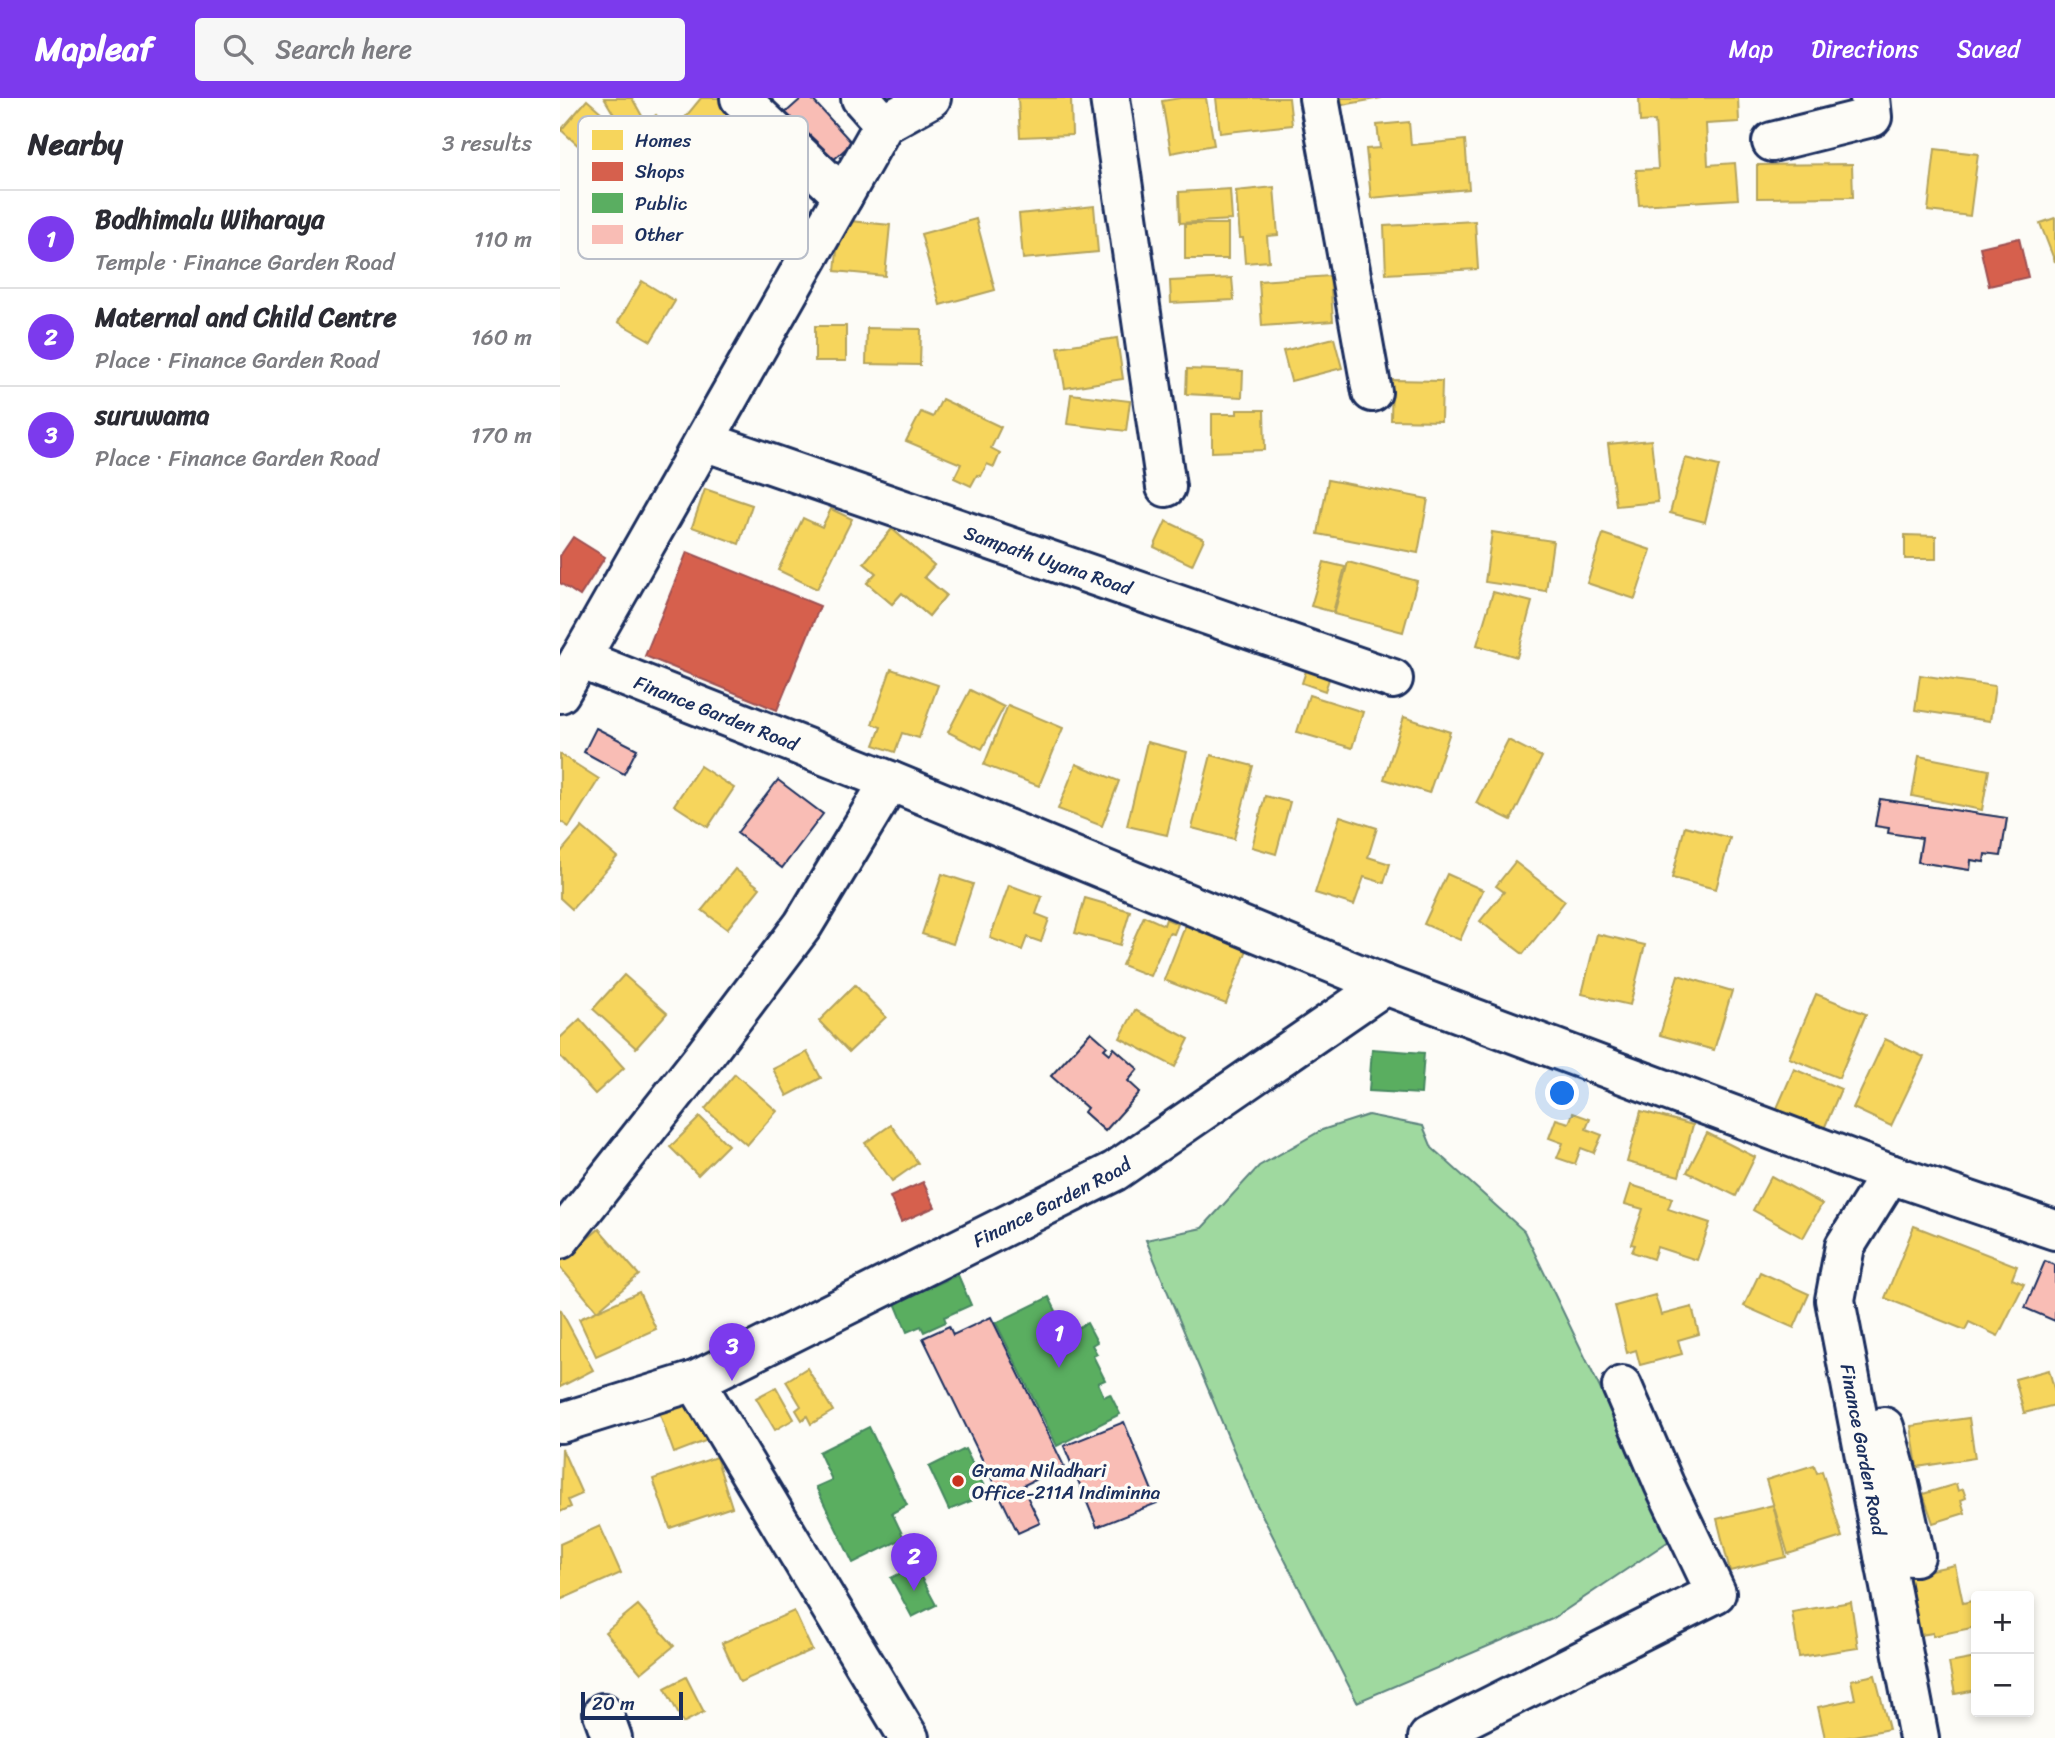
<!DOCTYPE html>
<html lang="en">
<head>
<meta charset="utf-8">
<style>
	:root { --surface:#fff; --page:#f7f7f7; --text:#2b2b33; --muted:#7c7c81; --line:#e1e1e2; --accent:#7c3aed }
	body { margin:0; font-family:Sriracha,sans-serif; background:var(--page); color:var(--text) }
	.controls { position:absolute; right:21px; bottom:21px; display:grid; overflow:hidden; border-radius:7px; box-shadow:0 4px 10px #0003 }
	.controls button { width:63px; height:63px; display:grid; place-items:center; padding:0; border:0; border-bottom:2px solid var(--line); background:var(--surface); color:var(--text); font:35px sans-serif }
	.scale { position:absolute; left:21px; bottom:18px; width:102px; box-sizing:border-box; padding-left:7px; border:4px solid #1b2f5e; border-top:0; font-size:19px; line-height:24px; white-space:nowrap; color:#1b2f5e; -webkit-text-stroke:5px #fdfcf7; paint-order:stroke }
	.you { position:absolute; left:1003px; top:996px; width:24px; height:24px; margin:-18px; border:5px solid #fff; border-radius:50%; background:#1a73e8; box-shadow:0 0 0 10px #1a73e833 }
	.badge { display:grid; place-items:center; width:46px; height:46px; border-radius:50%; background:var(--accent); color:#fff; font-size:23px; font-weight:700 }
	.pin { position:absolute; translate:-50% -58px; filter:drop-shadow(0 2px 4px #0008) }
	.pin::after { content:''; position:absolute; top:37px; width:24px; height:21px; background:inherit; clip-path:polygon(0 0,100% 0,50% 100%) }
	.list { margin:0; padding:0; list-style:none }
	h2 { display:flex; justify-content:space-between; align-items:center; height:91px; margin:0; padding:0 28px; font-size:30px }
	h2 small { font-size:23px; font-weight:400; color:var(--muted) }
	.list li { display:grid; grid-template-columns:46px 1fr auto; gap:21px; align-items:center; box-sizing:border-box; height:98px; padding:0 28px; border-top:2px solid var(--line) }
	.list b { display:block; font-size:26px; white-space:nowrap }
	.list p { margin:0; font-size:23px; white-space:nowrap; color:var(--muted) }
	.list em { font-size:23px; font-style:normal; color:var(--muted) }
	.icon { flex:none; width:38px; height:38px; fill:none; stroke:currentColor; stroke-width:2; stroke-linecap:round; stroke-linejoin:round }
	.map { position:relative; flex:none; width:1495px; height:1640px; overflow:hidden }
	header { display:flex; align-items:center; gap:42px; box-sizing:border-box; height:98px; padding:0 35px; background:var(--accent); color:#fff }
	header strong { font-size:33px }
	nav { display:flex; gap:38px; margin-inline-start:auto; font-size:24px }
	.search { width:490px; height:63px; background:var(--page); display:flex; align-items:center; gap:18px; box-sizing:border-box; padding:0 24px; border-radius:7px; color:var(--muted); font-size:26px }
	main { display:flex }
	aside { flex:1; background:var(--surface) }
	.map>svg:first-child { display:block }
	.green { fill:#9fd99f; stroke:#5d847e; stroke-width:2 }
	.homes { fill:#f6d55c; stroke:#b4a35d; stroke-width:2 }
	.shops { fill:#d6604d; stroke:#9e5152; stroke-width:2 }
	.public { fill:#5aae61; stroke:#478860; stroke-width:2 }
	.building { fill:#f9bdb5; stroke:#1b2f5e; stroke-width:2 }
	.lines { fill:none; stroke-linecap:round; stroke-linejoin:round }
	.street-casing { stroke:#1b2f5e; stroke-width:44 }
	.street { stroke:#fdfcf7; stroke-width:38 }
	.poi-dot { fill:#c8321e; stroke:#fdfcf7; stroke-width:2.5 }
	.labels { text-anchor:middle; stroke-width:7; stroke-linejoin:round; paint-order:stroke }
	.street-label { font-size:19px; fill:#1b2f5e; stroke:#fdfcf7 }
	.poi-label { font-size:19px; fill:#1b2f5e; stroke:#fdfcf7; text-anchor:start }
	.key { fill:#fdfcf7; stroke:#b9bec9; stroke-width:2 }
	.key-label { font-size:19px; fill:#1b2f5e }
</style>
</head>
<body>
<header>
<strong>Mapleaf</strong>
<div class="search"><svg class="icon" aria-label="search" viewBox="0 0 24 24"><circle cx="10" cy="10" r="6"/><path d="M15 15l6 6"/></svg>Search here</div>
<nav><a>Map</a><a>Directions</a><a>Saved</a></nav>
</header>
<main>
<aside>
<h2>Nearby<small>3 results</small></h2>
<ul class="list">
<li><span class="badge">1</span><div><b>Bodhimalu Wiharaya</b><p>Temple · Finance Garden Road</p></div><em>110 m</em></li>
<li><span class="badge">2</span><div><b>Maternal and Child Centre</b><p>Place · Finance Garden Road</p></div><em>160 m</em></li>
<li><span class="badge">3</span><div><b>suruwama</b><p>Place · Finance Garden Road</p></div><em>170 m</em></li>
</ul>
</aside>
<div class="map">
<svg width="1495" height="1640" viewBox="0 0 1495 1640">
	<rect width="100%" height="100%" fill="#fdfcf7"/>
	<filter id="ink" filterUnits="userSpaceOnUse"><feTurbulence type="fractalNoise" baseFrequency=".0143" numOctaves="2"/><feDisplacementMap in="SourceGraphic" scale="14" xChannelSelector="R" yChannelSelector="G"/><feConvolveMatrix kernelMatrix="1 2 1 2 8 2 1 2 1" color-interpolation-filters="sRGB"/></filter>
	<g filter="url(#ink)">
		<path class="green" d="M808 1017 863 1028 872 1050 964 1133 1052 1315 1109 1443 992 1521 797 1604 694 1401 586 1142 642 1130 699 1068 762 1032Z"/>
		<g class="homes">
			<path d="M44 0H72L82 18 62 30Z"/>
			<path d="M141 0H159L173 12 147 43 122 23Z"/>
			<path d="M458 0H511L512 37 460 39Z"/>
			<path d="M620 0H646L654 47 611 55 602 3Z"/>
			<path d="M656 0H729L732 27 660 35Z"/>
			<path d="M781 0H821L782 7Z"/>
			<path d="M1079 0H1178L1179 24 1146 26 1148 67 1175 65 1178 101 1079 107 1076 72 1098 71 1095 23 1080 24Z"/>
			<path d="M27 2 49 21 22 51 1 32Z"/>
			<path d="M96 17 117 40 83 71 62 48Z"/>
			<path d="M849 24 851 47 905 42 909 91 811 100 806 51 820 50 817 27Z"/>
			<path d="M1375 51 1418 56 1410 118 1368 113Z"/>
			<path d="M1292 66 1293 99 1197 100V67Z"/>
			<path d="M714 89 718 137 707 138 709 163 685 165 683 140H680L676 93Z"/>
			<path d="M670 91 672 122 620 125 619 94Z"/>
			<path d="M534 108 538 154 463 161 459 116Z"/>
			<path d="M1495 120V164L1480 125Z"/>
			<path d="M416 121 435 192 380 207 361 136Z"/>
			<path d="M280 122 330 127 325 178 275 173Z"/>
			<path d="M915 123 918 171 826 176 824 128Z"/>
			<rect x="625" y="126" width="43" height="35"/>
			<path d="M770 178 773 223 702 228 699 183Z"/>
			<path d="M672 180 674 202 611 205 610 183Z"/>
			<path d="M82 183 115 203 91 243 58 224Z"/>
			<rect x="255" y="228" width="31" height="35"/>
			<path d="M307 230 361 231 360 267 306 266Z"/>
			<path d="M557 240 563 281 505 290 498 249Z"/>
			<path d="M774 240 782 270 731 283 723 253Z"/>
			<path d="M627 271 683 273 682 299 626 296Z"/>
			<path d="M832 282 882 283 881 323 831 322Z"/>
			<path d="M511 296 570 303 566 333 507 326Z"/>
			<path d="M382 301 441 329 431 350 440 355 434 369 427 366 421 378 417 377 411 388 394 380 401 366 346 343 361 314 373 319Z"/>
			<path d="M677 312H704L705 352 652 354V316H677Z"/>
			<path d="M1091 342 1098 404 1056 408 1048 346Z"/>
			<path d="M1125 360 1159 368 1145 424 1110 415Z"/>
			<path d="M768 382 868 401 858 455 758 436Z"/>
			<path d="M145 391 192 407 179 446 132 429Z"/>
			<path d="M271 411 292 421 257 491 218 472 243 420 262 429Z"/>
			<path d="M606 423 644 441 632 467 594 449Z"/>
			<path d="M332 431 374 467 364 479 386 497 369 518 342 495 332 506 307 485 316 475 304 465Z"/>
			<path d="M332 431 374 467 364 479 386 497 369 518 342 495 332 506 307 485 316 475 304 465Z"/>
			<path d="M932 434 993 443 986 493 925 484Z"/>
			<path d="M1043 436 1091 452 1075 501 1027 485Z"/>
			<path d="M1345 437 1376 438V461H1345Z"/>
			<path d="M764 464 785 469 773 514 751 508Z"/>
			<path d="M788 464 857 483 843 534 774 516Z"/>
			<path d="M933 494 972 504 957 559 917 547Z"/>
			<path d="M750 561 773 569 765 593 742 585Z"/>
			<path d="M331 571 378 587 359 640 342 635 335 654 314 647 321 629 312 626Z"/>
			<path d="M1360 577 1435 588 1430 623 1355 612Z"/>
			<path d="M410 592 444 609 422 651 388 634Z"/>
			<path d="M749 597 803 614 792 650 737 634Z"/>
			<path d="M448 607 503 630 479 688 424 667Z"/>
			<path d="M844 619 890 634 869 695 824 681Z"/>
			<path d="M948 642 982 659 951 722 916 705Z"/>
			<path d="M587 644 627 654 607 737 567 728Z"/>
			<path d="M0 656 39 681 9 729 0 723Z"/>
			<path d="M651 657 693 668 674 741 632 730Z"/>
			<path d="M1359 658 1429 672 1422 712 1352 698Z"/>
			<path d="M516 666 559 683 542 728 498 711Z"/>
			<path d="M140 668 174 690 148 729 114 707Z"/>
			<path d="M705 698 730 704 716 756 692 749Z"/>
			<path d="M1320 701 1447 720 1441 758 1425 756 1424 764 1411 762 1410 772 1358 764 1362 740 1328 735 1329 730 1315 728Z"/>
			<path d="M780 718 817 730 808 759 830 766 824 785 804 779 794 807 755 795Z"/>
			<path d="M1125 728 1170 740 1156 791 1112 780Z"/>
			<path d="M22 729 57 759 12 811 0 800V755Z"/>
			<path d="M955 764 1005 803 963 856 920 823 944 794 936 788Z"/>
			<path d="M175 771 200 790 167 831 142 812Z"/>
			<path d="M382 776 413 786 393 846 362 836Z"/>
			<path d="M887 776 923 792 900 842 864 826Z"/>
			<path d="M449 787 482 799 476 816 489 821 481 844 467 839 462 852 430 840Z"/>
			<path d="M525 800 570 813 560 847 515 835Z"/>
			<path d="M584 818 604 827 606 821 618 826 614 836 609 835 590 878 562 867Z"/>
			<path d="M626 826 688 849 666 906 604 882Z"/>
			<path d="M1037 836 1085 847 1070 907 1022 896Z"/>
			<path d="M64 877 107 915 76 950 33 911Z"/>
			<path d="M1118 877 1172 893 1154 952 1100 937Z"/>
			<path d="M295 887 326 919 289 954 259 923Z"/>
			<path d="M1256 896 1306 916 1279 980 1229 960Z"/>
			<path d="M575 912 629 941 615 969 560 940Z"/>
			<path d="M20 921 64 970 35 996 0 958V940Z"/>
			<path d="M531 934 547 948 544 951 550 956 554 950 578 971 568 983 580 994 545 1033 524 1014 527 1010 491 978Z"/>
			<path d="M1325 941 1364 959 1331 1028 1293 1010Z"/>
			<path d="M247 954 261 980 227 998 213 971Z"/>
			<path d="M1234 971 1281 991 1258 1045 1211 1024Z"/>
			<path d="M175 976 217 1013 187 1047 145 1011Z"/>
			<path d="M1081 1013 1133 1027 1119 1078 1067 1064Z"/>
			<path d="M1013 1015 1030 1021 1026 1031 1042 1037 1034 1055 1021 1050 1015 1066 997 1060 1003 1045 989 1040 996 1021 1009 1025Z"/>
			<path d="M140 1019 168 1047 138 1077 110 1049Z"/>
			<path d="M331 1027 358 1065 332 1083 305 1045Z"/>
			<path d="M1147 1035 1195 1059 1176 1098 1127 1074Z"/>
			<path d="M1211 1078 1262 1106 1243 1140 1193 1112Z"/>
			<path d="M1071 1087 1112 1100 1108 1111 1150 1125 1137 1162 1097 1149 1093 1161 1072 1154 1075 1147 1071 1146 1083 1111 1065 1106Z"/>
			<path d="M1354 1128 1457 1168 1452 1181 1464 1186 1438 1238 1409 1224 1405 1232 1325 1200Z"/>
			<path d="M39 1131 79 1177 37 1213 0 1169V1164Z"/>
			<path d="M1200 1174 1249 1196 1234 1230 1184 1208Z"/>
			<path d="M79 1194 96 1231 36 1258 19 1221Z"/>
			<path d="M1095 1197 1101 1217 1132 1209 1139 1236 1118 1242 1122 1256 1080 1267 1076 1252 1067 1255 1055 1208Z"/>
			<path d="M0 1211 33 1272 0 1289Z"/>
			<path d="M247 1270 273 1313 251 1326 247 1318 242 1322 236 1312 241 1308 226 1283Z"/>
			<path d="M1489 1272 1495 1294V1307L1464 1315 1455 1281Z"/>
			<path d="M216 1289 234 1321 215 1332 196 1300Z"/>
			<path d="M132 1298 148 1342 114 1355 98 1311Z"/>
			<path d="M1409 1320 1415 1360 1357 1369 1351 1328Z"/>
			<path d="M2 1351 22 1396 8 1402 11 1409 0 1414Z"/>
			<path d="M156 1359 172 1409 110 1430 93 1381Z"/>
			<path d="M1254 1367 1257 1375 1262 1373 1282 1439 1228 1456 1206 1382Z"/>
			<path d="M1396 1386 1398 1393 1403 1391 1406 1400 1401 1402 1405 1415 1373 1425 1363 1396Z"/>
			<path d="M1213 1407 1226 1459 1170 1473 1157 1421Z"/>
			<path d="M40 1428 61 1475 0 1502V1446Z"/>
			<path d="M1395 1467 1403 1505 1416 1502V1529L1373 1538V1535L1360 1537 1347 1477Z"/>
			<path d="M1291 1504 1298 1550 1239 1559 1232 1514Z"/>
			<path d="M78 1507 114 1548 81 1575 45 1534Z"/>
			<path d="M234 1513 252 1552 180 1584 162 1545Z"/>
			<path d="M1416 1560V1592L1395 1596 1389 1565Z"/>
			<path d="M1315 1577 1329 1631 1284 1640H1265L1258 1609 1295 1601 1291 1582Z"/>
			<path d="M126 1579 144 1614 123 1625 105 1590Z"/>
		</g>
		<g class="shops">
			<path d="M1459 140 1468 179 1429 188 1420 149Z"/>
			<path d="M13 439 45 459 20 498 0 485V458Z"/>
			<path d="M127 454 260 508 217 612 85 558Z"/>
			<path d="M363 1084 375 1109 341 1124 330 1099Z"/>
		</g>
		<g class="public">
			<path d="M812 951 864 955 861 996 809 993Z"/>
			<path d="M398 1177 411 1207 384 1219 386 1224 364 1234 361 1228 347 1234 335 1205Z"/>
			<path d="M489 1199 507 1235 527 1225 537 1244 532 1247 537 1256 533 1258 545 1282 538 1285 544 1299 550 1296 560 1316 497 1348 436 1225Z"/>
			<path d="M309 1329 347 1407 332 1415 344 1440 293 1465 256 1389 272 1382 259 1354Z"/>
			<path d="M405 1351 428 1396 389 1412 369 1369Z"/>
			<path d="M355 1468 376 1507 352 1519 331 1480Z"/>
		</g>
		<g class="building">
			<path d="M242 0H251L292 45 270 65 224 16Z"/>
			<path d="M36 630 77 651 64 676 24 654Z"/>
			<path d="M218 682 263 716 222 770 177 735Z"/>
			<path d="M1320 701 1447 720 1441 758 1425 756 1424 764 1411 762 1410 772 1358 764 1362 740 1328 735 1329 730 1315 728Z"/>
			<path d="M531 934 547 948 544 951 550 956 554 950 578 971 568 983 580 994 545 1033 524 1014 527 1010 491 978Z"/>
			<path d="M1485 1163 1495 1167V1223L1465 1210Z"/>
			<path d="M431 1219 504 1368 462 1388 480 1425 458 1435 363 1240 389 1228 393 1237Z"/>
			<path d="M564 1324 597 1405 537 1429 504 1348Z"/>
		</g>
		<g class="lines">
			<g class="street-casing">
				<g id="street">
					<path d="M180 0 283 98"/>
					<path d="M301 0 324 26"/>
					<path d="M550 0 606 389"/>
					<path d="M759 0 812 294"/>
					<path d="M1212 44 1312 19 1310 0"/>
					<path id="s1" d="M144 343 833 581"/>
					<path d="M20 561 324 26 371 0"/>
					<path id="s2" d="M0 595 20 561 330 683 825 887 1330 1076 1495 1132"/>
					<path id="s3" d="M1330 1076 1285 1148 1275 1202 1359 1640"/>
					<path d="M0 1141 145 957 243 827 330 683"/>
					<path id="s4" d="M135 1283 555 1073 825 887"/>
					<path d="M0 1325 135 1283 349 1640"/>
					<path d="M1324 1329 1336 1373 1355 1458 1324 1457"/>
					<path d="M43 1615 52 1640"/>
					<path d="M868 1640 1156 1495 1104 1386 1062 1288"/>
				</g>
			</g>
			<use href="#street" class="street"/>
		</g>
	</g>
	<circle class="poi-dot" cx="398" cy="1383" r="7"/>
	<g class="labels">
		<g class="street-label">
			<text dy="7" stroke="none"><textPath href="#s1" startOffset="364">Sampath Uyana Road</textPath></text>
			<text dy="7" stroke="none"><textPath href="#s2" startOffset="186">Finance Garden Road</textPath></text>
			<text dy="7" stroke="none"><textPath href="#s4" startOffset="399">Finance Garden Road</textPath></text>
			<text dy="7" stroke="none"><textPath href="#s3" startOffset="292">Finance Garden Road</textPath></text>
		</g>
		<g class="poi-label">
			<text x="412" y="1379">Grama Niladhari<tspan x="412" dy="22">Office-211A Indiminna</tspan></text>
		</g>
	</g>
	<rect x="18" y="18" width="230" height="143" rx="10" class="key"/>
	<rect x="32" y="32" width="31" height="20" fill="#f6d55c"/>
	<rect x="32" y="64" width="31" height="19" fill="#d6604d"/>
	<rect x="32" y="95" width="31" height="20" fill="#5aae61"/>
	<rect x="32" y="127" width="31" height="19" fill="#f9bdb5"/>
	<g class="key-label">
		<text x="75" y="49">Homes</text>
		<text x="75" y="80">Shops</text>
		<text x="75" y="112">Public</text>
		<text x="75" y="143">Other</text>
	</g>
</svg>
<div class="controls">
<button>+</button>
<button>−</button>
</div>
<div class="scale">20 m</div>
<div class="you"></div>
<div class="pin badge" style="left:499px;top:1270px">1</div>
<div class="pin badge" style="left:354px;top:1493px">2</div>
<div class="pin badge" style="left:172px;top:1283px">3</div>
</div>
</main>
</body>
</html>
